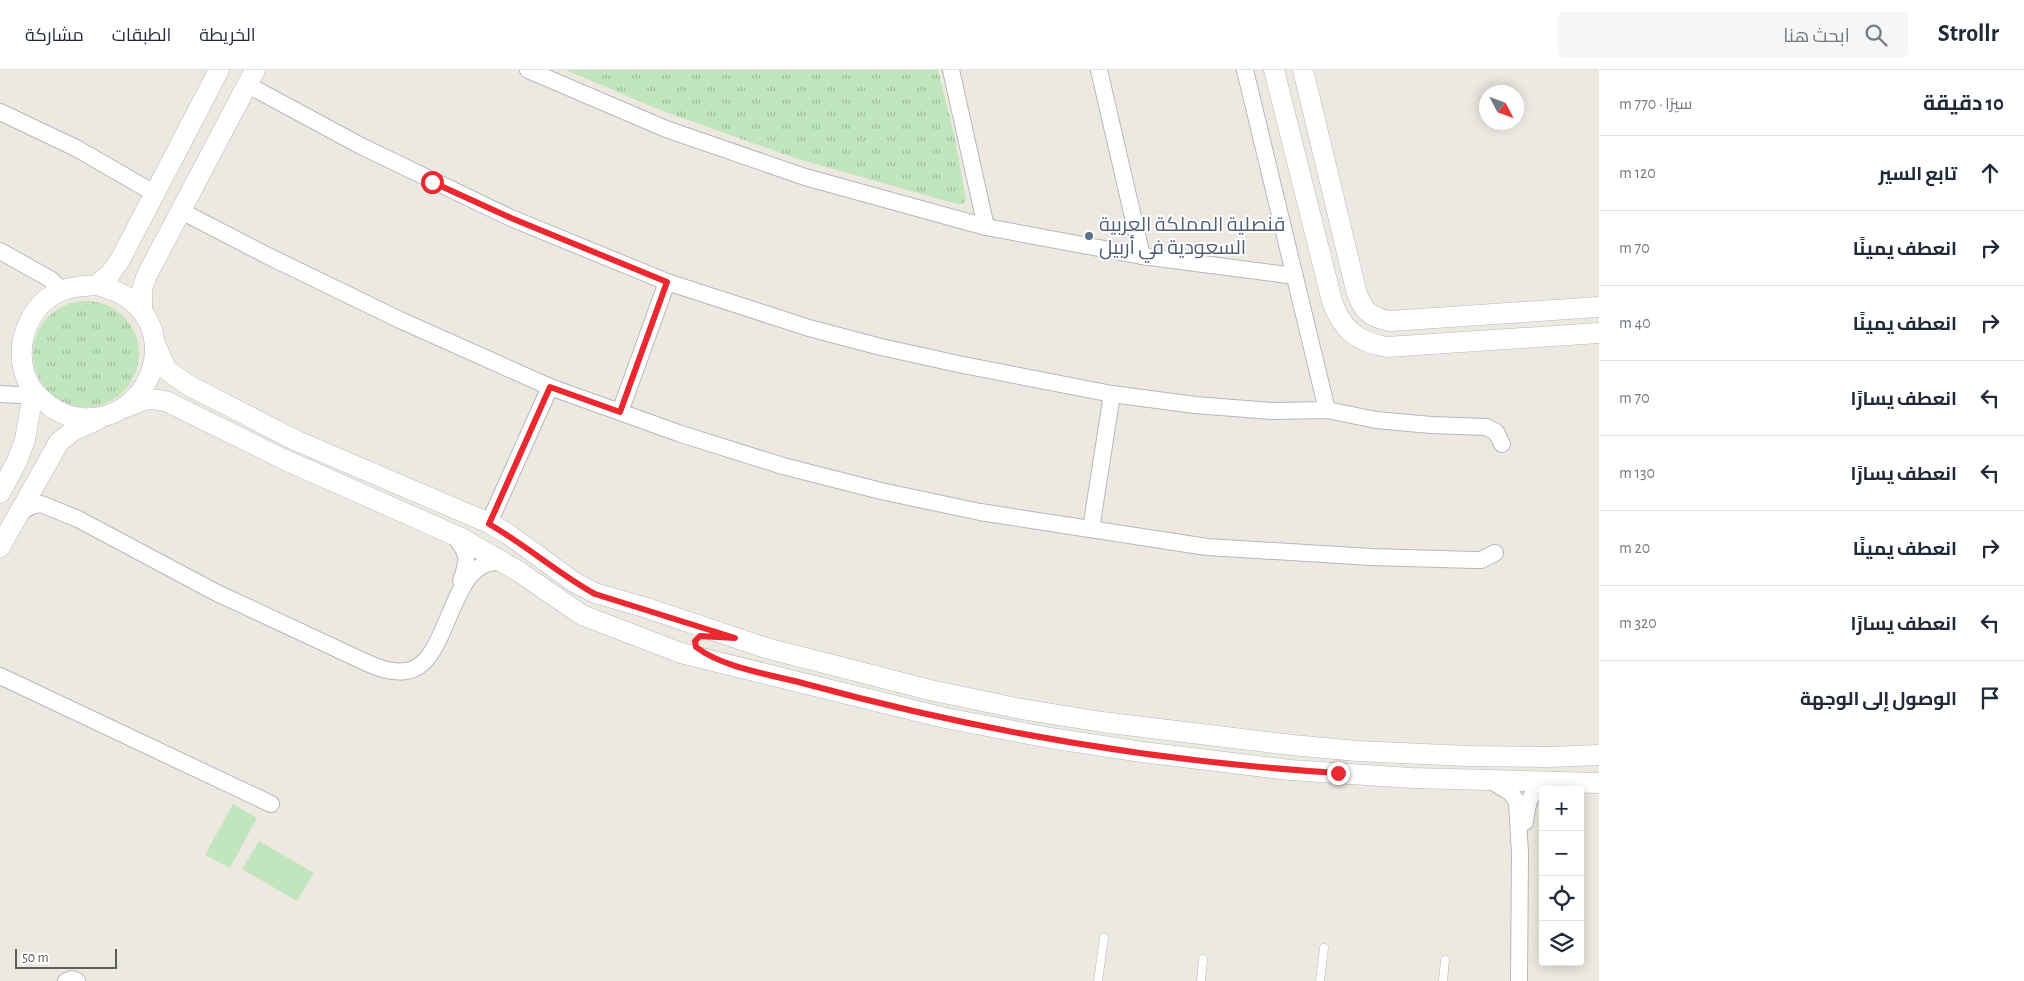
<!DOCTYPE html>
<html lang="ar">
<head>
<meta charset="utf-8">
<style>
	:root { --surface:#fff; --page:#f6f6f7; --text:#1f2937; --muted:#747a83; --line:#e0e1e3 }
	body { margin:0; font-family:"Alegreya Sans",Cairo,sans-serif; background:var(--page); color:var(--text); direction:rtl }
	.controls { position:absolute; right:15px; bottom:15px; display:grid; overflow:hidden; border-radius:5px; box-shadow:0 2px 12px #0003 }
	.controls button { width:45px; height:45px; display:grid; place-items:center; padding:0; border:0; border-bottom:1px solid var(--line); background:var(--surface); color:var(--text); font:25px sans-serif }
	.compass { position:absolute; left:1479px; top:15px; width:45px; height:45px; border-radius:50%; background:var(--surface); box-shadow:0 2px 12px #0003; rotate:131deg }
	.scale { position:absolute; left:15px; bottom:12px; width:102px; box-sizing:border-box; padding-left:5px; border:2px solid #595e62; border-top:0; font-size:14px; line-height:18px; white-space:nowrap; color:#595e62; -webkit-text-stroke:4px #fff; paint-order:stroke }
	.stop { position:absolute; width:15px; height:15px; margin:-11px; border:4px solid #eb2830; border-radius:50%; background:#fff }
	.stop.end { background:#eb2830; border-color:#fff; box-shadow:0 1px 5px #0008 }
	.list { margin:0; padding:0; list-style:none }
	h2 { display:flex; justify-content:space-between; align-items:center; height:65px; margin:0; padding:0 20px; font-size:21px }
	h2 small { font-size:16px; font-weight:400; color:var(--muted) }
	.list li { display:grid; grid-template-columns:32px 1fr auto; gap:15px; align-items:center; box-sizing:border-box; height:75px; padding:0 20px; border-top:1px solid var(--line) }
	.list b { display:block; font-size:19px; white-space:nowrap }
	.list em { font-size:16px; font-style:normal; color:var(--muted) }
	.icon { flex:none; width:28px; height:28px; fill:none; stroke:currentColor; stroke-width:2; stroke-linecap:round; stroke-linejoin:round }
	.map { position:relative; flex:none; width:1599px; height:911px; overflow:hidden; direction:ltr }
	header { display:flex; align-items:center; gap:30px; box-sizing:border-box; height:70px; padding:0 25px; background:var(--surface); border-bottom:1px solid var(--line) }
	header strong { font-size:24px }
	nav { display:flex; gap:28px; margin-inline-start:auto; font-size:18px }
	.search { width:350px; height:45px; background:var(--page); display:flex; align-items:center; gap:12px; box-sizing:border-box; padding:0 18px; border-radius:5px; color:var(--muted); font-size:19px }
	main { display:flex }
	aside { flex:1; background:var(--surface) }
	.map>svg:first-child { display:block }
	.park { fill:url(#park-tufts) }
	.pitch { fill:#c1e5bc }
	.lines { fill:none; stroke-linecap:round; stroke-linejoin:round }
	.service-casing { stroke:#b4b8bc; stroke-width:9 }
	.minor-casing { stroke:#b4b8bc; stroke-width:18 }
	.tertiary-casing { stroke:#b4b8bc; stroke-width:21 }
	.service { stroke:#fff; stroke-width:8 }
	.minor { stroke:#fff; stroke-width:16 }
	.tertiary { stroke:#fff; stroke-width:20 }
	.route { stroke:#eb2830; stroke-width:6 }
	.service-dot { fill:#5c6f8a; stroke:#fff; stroke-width:2 }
	.labels { text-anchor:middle; stroke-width:4; stroke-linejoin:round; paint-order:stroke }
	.service-label { font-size:20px; fill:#4e5e75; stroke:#fff; text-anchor:start }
</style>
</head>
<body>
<header>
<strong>Strollr</strong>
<div class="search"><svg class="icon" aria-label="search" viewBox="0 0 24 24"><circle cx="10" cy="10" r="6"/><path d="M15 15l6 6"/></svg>ابحث هنا</div>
<nav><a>الخريطة</a><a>الطبقات</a><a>مشاركة</a></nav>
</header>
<main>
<aside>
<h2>10 دقيقة<small>سيرًا · 770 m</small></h2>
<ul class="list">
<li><svg class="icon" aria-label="ahead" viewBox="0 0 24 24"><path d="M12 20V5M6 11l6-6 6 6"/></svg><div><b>تابع السير</b></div><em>120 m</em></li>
<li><svg class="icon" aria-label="right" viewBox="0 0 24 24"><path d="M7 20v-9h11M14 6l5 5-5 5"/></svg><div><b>انعطف يمينًا</b></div><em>70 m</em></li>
<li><svg class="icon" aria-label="right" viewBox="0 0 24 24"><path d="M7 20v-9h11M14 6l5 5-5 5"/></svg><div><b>انعطف يمينًا</b></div><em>40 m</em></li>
<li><svg class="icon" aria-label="left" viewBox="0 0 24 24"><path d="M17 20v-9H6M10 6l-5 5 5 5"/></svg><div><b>انعطف يسارًا</b></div><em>70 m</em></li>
<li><svg class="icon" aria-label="left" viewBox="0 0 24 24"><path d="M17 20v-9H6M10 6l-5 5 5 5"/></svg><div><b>انعطف يسارًا</b></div><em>130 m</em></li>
<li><svg class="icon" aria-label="right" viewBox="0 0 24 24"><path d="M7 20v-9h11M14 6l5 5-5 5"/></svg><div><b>انعطف يمينًا</b></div><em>20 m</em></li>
<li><svg class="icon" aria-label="left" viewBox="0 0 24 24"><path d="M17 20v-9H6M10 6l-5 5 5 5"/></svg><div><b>انعطف يسارًا</b></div><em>320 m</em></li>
<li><svg class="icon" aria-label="arrive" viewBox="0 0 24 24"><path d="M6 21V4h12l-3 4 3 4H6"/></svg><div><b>الوصول إلى الوجهة</b></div></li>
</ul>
</aside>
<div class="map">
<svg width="1599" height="911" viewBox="0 0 1599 911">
	<defs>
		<pattern id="park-tufts" width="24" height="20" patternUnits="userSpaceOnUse" patternTransform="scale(1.25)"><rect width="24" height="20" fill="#c1e5bc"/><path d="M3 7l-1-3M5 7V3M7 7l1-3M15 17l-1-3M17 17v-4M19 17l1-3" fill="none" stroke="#a0bd9c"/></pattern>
	</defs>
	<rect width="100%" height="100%" fill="#ede9e1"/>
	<g class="park">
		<path d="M566 0H938L954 64 966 129 963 134H957L798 89 663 41Z"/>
		<circle cx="86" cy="284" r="53"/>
	</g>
	<g class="pitch">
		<path d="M233 734 257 748 230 798 205 785Z"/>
		<path d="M259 771 314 803 297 831 242 799Z"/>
	</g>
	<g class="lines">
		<g class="service-casing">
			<g id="service">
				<path d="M1098 911 1104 868"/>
				<path d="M1201 911 1203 889"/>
				<path d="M1320 911 1324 878"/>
				<path d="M1443 911 1445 890"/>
			</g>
		</g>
		<g class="minor-casing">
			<g id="minor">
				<path d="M528 0 666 59 805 107 986 157 1142 186 1295 206"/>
				<path d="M951 0 986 157"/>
				<path d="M1099 0 1142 186"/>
				<path d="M1245 0 1327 340"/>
				<path d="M248 15 361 76 511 148 667 212 809 258 881 277 963 295 1112 324 1195 335 1272 341 1327 340 1376 350 1431 355 1486 357 1496 362 1502 374"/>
				<path d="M0 42 76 78 154 123"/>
				<path d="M181 141 266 185 400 250 550 317 681 364 783 396 881 421 980 442 1207 477 1371 487 1474 490H1481L1495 483"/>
				<path d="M0 181 50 209 62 220"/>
				<path d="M0 324 18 325 33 323"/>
				<path d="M620 342 667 212"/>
				<path d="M18 444 31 436 41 434 78 449 215 522 365 592C378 598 391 603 406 601 452 596 448 480 505 493"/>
				<path d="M489 453 550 317"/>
				<path d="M1091 459 1112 324"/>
				<path d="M454 466C469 484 469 489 461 511"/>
				<path d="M0 606 271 734"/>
				<path d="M1491 711 1511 723 1517 732 1520 783 1519 911"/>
				<path d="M1525 752C1528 729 1529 725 1547 711"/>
				<path d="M66 911 72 909 77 911"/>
			</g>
		</g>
		<g class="tertiary-casing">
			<g id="tertiary">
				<path d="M1274 0 1332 231C1342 260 1357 272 1387 277L1599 263"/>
				<path d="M1303 0 1356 220C1362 240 1369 247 1390 251L1599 237"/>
				<path d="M97 215C108 218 118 221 128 228 183 267 147 354 81 348 70 347 59 343 50 336 35 325 27 316 23 297 17 266 33 231 63 220 74 216 85 216 97 215L110 204 120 190 219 0"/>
				<path d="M142 241V219L147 205 255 0"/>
				<path d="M155 274 167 300 188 315 297 371 489 453 508 464 574 512 595 523 647 538 766 578 930 620 1016 638 1102 652 1292 675 1357 681 1468 686 1551 687 1599 685"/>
				<path d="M127 337C144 329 149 327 168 332L283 389 461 468 518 501 582 545 681 583 945 648 1050 668 1142 682 1290 700 1412 708 1599 713"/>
				<path d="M0 423 17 391 25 370 33 323"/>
				<path d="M0 477 59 372 74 360 97 350"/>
			</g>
		</g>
		<use href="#service" class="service"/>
		<use href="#minor" class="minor"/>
		<use href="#tertiary" class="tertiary"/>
	</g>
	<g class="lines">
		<path class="route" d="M432 112 511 148 667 212 620 342 550 317 489 454C526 475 557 503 595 524L735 568 700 566 695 571 696 577C723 598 773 605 806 614 978 661 1160 692 1338 703"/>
	</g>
	<circle class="service-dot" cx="1089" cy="166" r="5"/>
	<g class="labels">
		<g class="service-label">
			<text x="1099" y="161">قنصلية المملكة العربية<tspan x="1099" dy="23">السعودية في أربيل</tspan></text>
		</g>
	</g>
</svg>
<div class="controls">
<button>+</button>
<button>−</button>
<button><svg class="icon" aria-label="locate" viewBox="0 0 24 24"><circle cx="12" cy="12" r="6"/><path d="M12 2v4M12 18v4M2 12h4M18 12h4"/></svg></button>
<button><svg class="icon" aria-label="layers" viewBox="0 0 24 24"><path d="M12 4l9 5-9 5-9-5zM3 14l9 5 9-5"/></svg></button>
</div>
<svg class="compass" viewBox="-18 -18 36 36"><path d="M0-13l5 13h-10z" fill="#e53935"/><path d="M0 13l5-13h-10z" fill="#747a83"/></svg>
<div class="scale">50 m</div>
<div class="stop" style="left:432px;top:112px"></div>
<div class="stop end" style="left:1338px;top:703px"></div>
</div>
</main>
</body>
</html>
